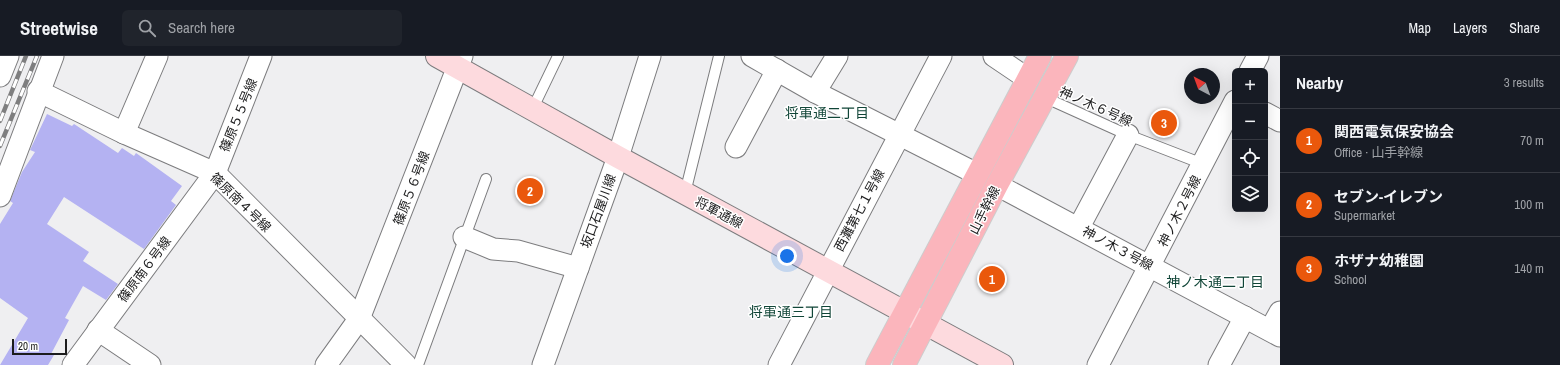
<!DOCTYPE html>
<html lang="en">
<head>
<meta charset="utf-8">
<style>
	:root { --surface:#171b24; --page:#20242c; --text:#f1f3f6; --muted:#9ea1a6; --line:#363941; --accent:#ea580c }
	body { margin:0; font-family:"Archivo Narrow","Noto Sans JP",sans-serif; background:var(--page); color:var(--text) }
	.controls { position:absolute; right:12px; top:12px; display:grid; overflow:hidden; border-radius:6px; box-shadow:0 4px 16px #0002 }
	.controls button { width:36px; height:36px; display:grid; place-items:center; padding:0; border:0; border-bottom:1px solid var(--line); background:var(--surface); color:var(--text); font:20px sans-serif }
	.compass { position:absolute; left:1184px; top:12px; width:36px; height:36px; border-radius:50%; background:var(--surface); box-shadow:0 4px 16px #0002; rotate:319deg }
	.scale { position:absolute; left:12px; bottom:10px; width:55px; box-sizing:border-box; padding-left:4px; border:2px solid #1c1c1d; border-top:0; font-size:11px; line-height:14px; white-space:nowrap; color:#1c1c1d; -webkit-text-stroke:3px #fff; paint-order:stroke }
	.you { position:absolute; left:787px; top:200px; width:14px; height:14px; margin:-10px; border:3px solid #fff; border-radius:50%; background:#1a73e8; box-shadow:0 0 0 6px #1a73e833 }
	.badge { display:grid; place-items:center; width:26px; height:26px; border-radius:50%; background:var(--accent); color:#fff; font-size:13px; font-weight:700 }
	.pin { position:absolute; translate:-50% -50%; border:2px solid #fff; box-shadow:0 1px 4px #0006 }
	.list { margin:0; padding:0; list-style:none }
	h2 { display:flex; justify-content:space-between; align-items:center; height:52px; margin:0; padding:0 16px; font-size:17px }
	h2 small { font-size:13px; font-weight:400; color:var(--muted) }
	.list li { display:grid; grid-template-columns:26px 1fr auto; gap:12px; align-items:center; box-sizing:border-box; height:64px; padding:0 16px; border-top:1px solid var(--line) }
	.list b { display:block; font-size:15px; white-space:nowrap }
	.list p { margin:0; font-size:13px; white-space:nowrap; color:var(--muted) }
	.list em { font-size:13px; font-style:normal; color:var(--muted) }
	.icon { flex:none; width:22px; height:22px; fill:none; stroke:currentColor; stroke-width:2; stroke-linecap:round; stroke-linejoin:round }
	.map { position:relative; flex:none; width:1280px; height:309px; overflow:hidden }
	header { display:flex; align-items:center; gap:24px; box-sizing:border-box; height:56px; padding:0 20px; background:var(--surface); border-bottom:1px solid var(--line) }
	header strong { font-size:19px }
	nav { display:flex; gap:22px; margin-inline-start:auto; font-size:14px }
	.search { width:280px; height:36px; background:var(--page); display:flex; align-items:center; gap:10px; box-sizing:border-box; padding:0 14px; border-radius:6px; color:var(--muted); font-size:15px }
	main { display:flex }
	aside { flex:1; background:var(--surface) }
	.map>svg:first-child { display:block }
	.building { fill:#b4b2f2 }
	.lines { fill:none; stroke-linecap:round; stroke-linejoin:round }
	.lane-casing { stroke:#7c7c7e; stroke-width:12 }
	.street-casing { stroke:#7c7c7e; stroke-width:23 }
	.secondary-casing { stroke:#7c7c7e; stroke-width:24 }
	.primary-casing { stroke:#cdcdcd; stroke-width:24 }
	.lane { stroke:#fff; stroke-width:10 }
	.street { stroke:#fff; stroke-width:21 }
	.secondary { stroke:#fddade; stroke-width:22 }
	.primary { stroke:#fbb5bc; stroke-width:22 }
	.rail-casing { stroke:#7e7e7f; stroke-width:4.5 }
	.rail { stroke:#fff; stroke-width:3; stroke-dasharray:9; stroke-linecap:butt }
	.labels { text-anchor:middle; stroke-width:3; stroke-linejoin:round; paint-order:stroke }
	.street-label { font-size:13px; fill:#1c1c1d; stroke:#fff }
	.neighbourhood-label { font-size:14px; fill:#104537; stroke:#fff }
</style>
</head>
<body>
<header>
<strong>Streetwise</strong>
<div class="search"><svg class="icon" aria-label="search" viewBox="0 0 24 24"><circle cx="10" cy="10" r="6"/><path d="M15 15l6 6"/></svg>Search here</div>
<nav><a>Map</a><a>Layers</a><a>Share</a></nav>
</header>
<main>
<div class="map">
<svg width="1280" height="309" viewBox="0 0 1280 309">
	<rect width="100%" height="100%" fill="#efeff1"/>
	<path class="building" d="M47 58 72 70 74 68 118 97 122 92 134 100 136 97 182 130 171 145 176 149 144 193 64 141 47 168 89 196 83 205 118 228 106 244 83 230 65 262 69 264 51 298 54 299 48 309H0L28 262 0 242V168L13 147 10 145 22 116 35 96 30 94Z"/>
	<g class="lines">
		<g class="lane-casing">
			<g id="lane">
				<path d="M1046 42 1128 79 1203 108"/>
				<path d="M532 54 558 0"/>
				<path d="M685 137 719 0"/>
				<path d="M418 309 486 123"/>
			</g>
		</g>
		<g class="street-casing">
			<g id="street">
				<path d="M752 0 815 36 977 118"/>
				<path d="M994 0 1028 23"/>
				<path d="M1250 15 1258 0"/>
				<path d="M0 20 8 0"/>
				<path d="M38 35 124 77 215 117 406 309"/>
				<path d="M815 36 837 0"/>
				<path d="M1265 57 1280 65"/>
				<path d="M124 77 157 0"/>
				<path d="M736 91 777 14"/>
				<path d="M997 129 1280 280"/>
				<path d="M0 140 53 0"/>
				<path d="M1079 171 1128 79"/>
				<path d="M464 181 493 193 518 195 578 212"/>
				<path d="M98 274 150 309"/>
				<path d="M1270 274 1280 256"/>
				<path d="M73 309 215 117 261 0"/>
				<path d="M326 309 359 263 462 0"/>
				<path d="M543 309 618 101 650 0"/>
				<path d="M779 309 941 0"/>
				<path d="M1098 309 1235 45"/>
				<path d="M1219 309 1245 261"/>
			</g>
		</g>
		<g class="secondary-casing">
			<path id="secondary" d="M437 0 618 101 1002 309"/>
		</g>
		<g class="primary-casing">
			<g id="primary">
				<path d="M877 309 1040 0"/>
				<path d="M904 309 997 129 1067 0"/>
			</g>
		</g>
		<use href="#lane" class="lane"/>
		<use href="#street" class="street"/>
		<use href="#secondary" class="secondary"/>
		<use href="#primary" class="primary"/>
		<g class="rail-casing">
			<g id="rail">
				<path d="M0 65 26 0"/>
				<path d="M0 90 37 0"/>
			</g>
		</g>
		<use href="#rail" class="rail"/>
	</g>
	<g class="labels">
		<g class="street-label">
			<text transform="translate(1096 50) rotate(24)" y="5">神ノ木６号線</text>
			<text transform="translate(238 59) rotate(-68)" y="5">篠原５５号線</text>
			<text transform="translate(411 132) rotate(-69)" y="5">篠原５６号線</text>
			<text transform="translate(241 146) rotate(44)" y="5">篠原南４号線</text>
			<text transform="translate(859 154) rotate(-62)" y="5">西灘第七１号線</text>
			<text transform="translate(984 154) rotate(-63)" y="5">山手幹線</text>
			<text transform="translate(598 155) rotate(-70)" y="5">坂口石屋川線</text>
			<text transform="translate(1179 155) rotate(-63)" y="5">神ノ木２号線</text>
			<text transform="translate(719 156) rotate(28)" y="5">将軍通線</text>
			<text transform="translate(1118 192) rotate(28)" y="5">神ノ木３号線</text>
			<text transform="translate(144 213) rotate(-53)" y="5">篠原南６号線</text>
		</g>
		<g class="neighbourhood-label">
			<text x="827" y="62">将軍通二丁目</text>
			<text x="1215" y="231">神ノ木通二丁目</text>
			<text x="791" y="261">将軍通三丁目</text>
		</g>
	</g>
</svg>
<div class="controls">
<button>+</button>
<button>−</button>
<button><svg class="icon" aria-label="locate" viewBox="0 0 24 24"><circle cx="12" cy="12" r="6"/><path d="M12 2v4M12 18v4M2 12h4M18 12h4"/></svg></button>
<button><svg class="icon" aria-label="layers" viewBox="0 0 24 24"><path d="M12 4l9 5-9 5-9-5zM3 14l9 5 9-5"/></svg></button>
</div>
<svg class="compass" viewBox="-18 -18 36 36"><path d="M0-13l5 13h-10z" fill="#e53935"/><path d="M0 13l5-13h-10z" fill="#9ea1a6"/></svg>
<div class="scale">20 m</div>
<div class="you"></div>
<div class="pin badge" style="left:992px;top:223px">1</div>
<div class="pin badge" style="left:530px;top:135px">2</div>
<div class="pin badge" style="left:1164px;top:67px">3</div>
</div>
<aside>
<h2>Nearby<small>3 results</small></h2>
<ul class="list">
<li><span class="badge">1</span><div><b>関西電気保安協会</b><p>Office · 山手幹線</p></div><em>70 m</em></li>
<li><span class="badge">2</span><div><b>セブン-イレブン</b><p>Supermarket</p></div><em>100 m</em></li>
<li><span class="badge">3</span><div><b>ホザナ幼稚園</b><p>School</p></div><em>140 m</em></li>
</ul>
</aside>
</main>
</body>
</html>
